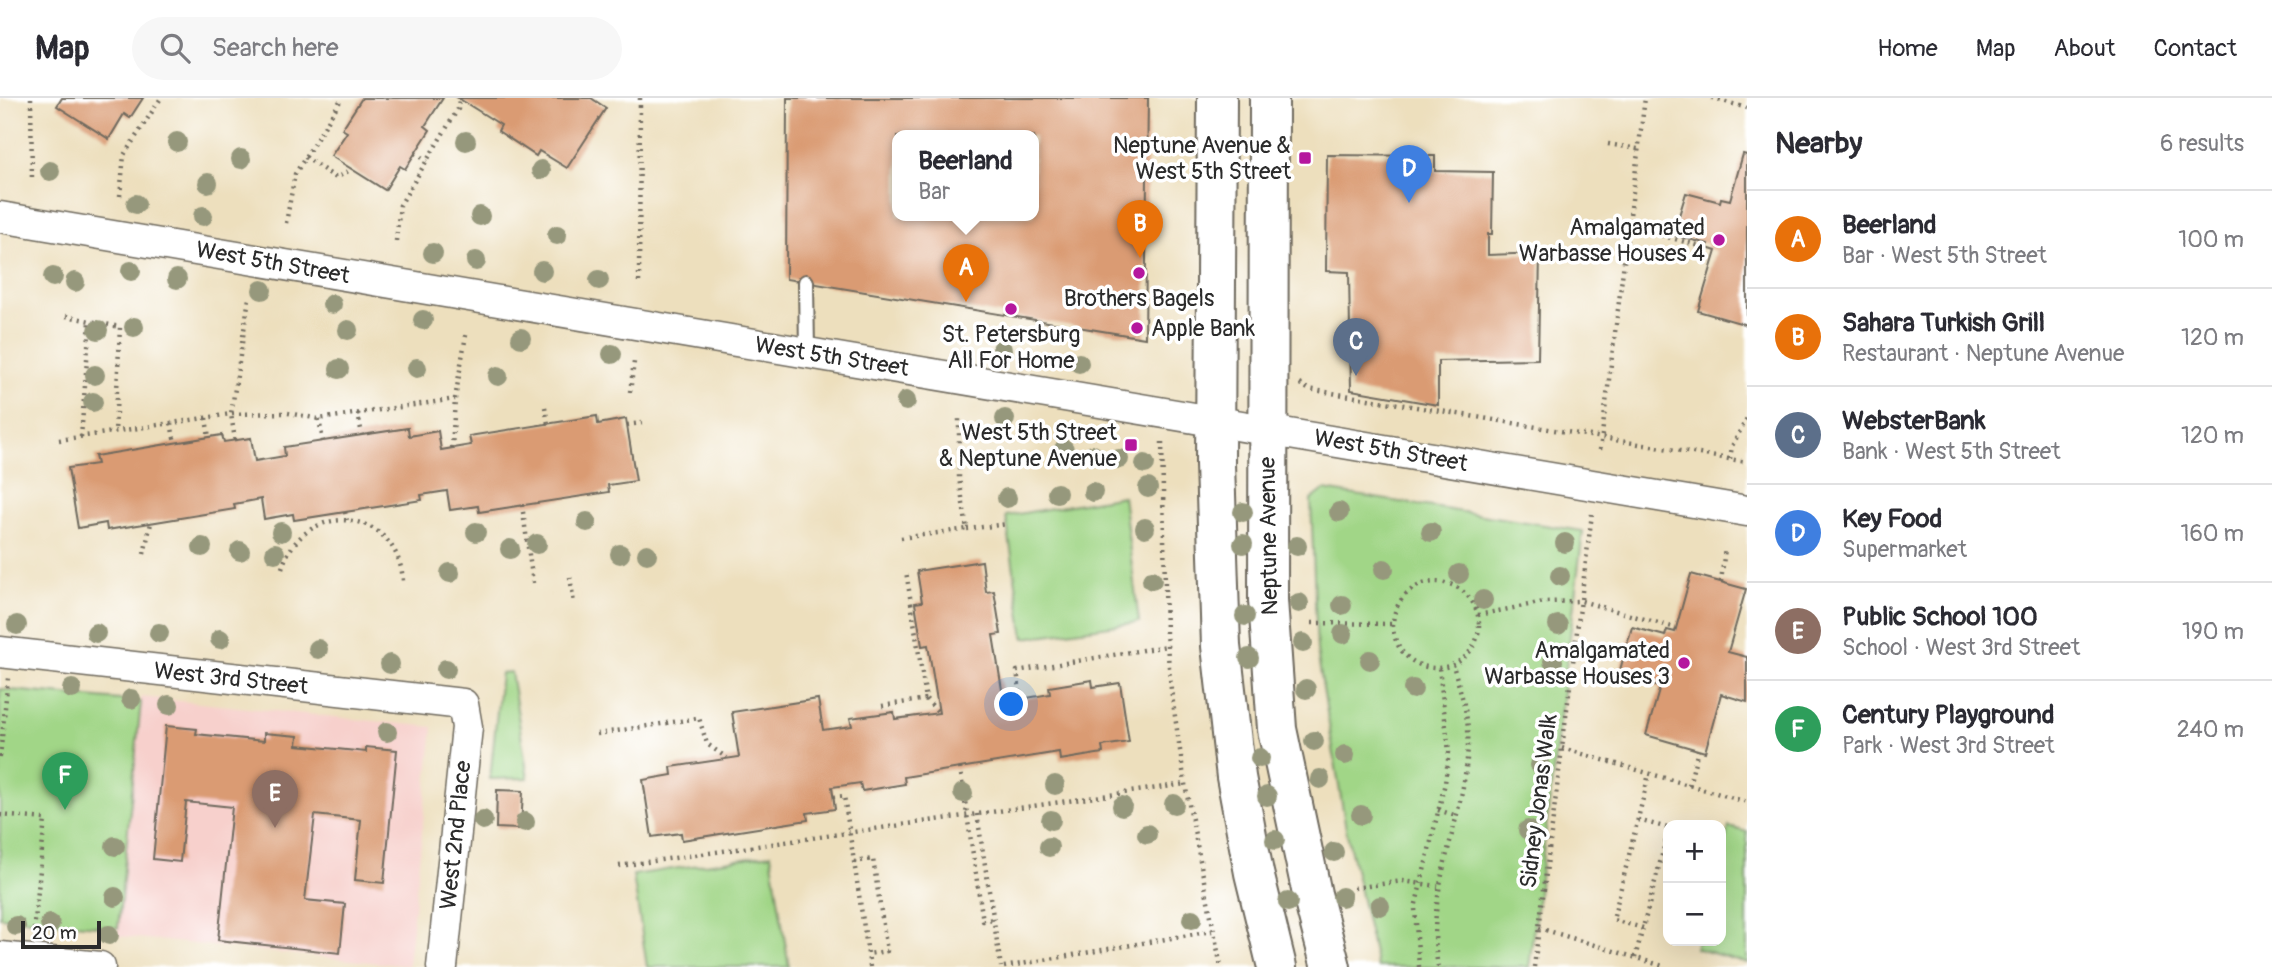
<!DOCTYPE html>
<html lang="en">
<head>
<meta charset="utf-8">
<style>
	:root { --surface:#fff; --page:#f7f7f7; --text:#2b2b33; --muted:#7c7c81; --line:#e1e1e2; --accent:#d93025 }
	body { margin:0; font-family:Pangolin,sans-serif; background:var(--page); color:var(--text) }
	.controls { position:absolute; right:21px; bottom:21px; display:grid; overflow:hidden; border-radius:14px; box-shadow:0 7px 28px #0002 }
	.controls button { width:63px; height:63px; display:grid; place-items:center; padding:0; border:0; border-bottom:2px solid var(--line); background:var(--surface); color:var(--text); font:35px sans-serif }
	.scale { position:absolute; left:21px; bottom:18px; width:80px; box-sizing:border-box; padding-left:7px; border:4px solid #2b2b2b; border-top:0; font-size:19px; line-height:24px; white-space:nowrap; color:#2b2b2b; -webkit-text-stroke:5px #fff; paint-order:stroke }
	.you { position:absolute; left:1012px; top:607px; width:24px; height:24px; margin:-18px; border:5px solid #fff; border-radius:50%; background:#1a73e8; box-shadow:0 0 0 10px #1a73e833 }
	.badge { display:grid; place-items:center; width:46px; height:46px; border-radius:50%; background:var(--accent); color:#fff; font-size:23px; font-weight:700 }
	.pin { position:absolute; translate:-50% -58px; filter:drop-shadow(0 2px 4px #0008) }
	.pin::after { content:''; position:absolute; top:37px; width:24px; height:21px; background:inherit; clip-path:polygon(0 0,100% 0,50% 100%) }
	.popup { position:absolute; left:892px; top:32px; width:147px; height:91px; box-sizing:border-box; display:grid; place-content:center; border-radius:14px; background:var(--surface); filter:drop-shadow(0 2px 5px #0005); font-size:23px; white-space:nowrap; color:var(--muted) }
	.popup b { font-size:26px; color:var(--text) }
	.popup::after { content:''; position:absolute; left:50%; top:100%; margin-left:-14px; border:14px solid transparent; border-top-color:var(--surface) }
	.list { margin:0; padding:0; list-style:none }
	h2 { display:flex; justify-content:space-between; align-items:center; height:91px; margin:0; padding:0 28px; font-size:30px }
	h2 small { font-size:23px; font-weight:400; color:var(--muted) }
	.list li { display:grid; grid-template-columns:46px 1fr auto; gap:21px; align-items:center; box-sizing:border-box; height:98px; padding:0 28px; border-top:2px solid var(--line) }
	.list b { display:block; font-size:26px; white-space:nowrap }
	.list p { margin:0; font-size:23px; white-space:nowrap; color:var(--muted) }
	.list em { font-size:23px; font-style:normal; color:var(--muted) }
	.icon { flex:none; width:38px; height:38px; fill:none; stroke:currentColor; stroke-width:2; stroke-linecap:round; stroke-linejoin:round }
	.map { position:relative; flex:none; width:1747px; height:869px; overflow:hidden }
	header { display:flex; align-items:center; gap:42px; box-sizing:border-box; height:98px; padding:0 35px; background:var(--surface); border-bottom:2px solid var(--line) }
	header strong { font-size:33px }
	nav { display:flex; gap:38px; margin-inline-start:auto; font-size:24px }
	.search { width:490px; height:63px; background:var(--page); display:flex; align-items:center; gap:18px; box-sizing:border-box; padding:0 24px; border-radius:38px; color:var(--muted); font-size:26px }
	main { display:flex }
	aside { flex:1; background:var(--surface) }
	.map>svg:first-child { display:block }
	.built { fill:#f7d0cc }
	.green { fill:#a1d687; stroke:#668059; stroke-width:2 }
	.building { fill:#da9b73; fill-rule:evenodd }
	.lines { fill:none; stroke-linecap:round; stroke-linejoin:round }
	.lane-casing { stroke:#6f6a5e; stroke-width:18 }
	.street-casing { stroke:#6f6a5e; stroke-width:33 }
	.secondary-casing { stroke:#6f6a5e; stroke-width:42 }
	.path { stroke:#6f6a5e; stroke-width:4.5; stroke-dasharray:2 5; stroke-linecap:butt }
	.lane { stroke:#fff; stroke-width:14 }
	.street { stroke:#fff; stroke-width:30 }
	.secondary { stroke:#fff; stroke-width:38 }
	.tree { fill:#96987c }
	.poi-dot { fill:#b5179e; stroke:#fff; stroke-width:2.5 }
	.labels { text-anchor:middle; stroke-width:7; stroke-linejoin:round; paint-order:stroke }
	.poi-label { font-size:23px; fill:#2b2b2b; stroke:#fff; text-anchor:end }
	.street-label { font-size:23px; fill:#2b2b2b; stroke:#fff }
</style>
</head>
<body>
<header>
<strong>Map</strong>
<div class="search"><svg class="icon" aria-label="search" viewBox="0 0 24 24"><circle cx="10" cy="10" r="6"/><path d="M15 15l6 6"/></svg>Search here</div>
<nav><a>Home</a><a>Map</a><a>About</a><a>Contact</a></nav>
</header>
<main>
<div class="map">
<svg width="1747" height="869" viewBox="0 0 1747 869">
	<rect width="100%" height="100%" fill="#fff"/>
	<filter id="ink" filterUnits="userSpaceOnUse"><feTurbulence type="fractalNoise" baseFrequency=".0143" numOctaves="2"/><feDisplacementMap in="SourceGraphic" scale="14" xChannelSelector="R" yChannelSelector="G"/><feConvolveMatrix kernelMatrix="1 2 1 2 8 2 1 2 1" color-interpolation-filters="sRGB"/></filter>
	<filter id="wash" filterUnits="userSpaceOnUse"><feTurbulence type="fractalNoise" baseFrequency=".00686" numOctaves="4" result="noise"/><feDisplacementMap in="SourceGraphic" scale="28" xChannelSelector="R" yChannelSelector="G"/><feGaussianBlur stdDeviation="1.57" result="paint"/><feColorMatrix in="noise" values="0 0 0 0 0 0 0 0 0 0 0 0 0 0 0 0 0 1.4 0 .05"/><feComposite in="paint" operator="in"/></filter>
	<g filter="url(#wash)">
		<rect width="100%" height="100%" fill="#eddfbd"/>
		<path class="built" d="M141 599 433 629 408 868 117 838Z"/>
		<g class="green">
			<path d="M1324 392 1583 433 1529 869H1377L1346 731 1317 553 1311 402Z"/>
			<path d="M1123 398 1139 524 1024 540 1006 418Z"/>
			<path d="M511 574 528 680 490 681 501 575Z"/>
			<path d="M0 591 141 604 118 830 0 819Z"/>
			<path d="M1729 729 1747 734V865L1695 850 1697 843H1721V760Z"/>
			<path d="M771 756 789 869H647L633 777Z"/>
		</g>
		<g id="blocks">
			<g class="building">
				<path d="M62 0H143L130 20 124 16 109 41 57 8Z"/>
				<path d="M362 0H443L425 28 430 32 405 71 400 68 385 92 331 58 347 34 342 31Z"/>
				<path d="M458 0H591L606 10 567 70 539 53 536 58 498 33 501 27Z"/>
				<path d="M787 0H1148L1145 240 786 181ZM898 38H1034V118H898Z"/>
				<path d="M1743 56 1747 57V227L1698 213 1716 153 1707 150 1708 146 1673 137 1686 95 1720 104 1721 100 1730 102Z"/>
				<path d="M1327 57 1435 58V73L1493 74 1492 136H1488V157L1540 155 1538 261 1438 263V307L1351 292 1349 174 1326 173Z"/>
				<path d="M597 318 598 326 626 321 636 383 608 387 609 394 479 414 478 408 450 412 447 393 421 397 422 402 294 422 293 416 264 421 261 401 234 406 235 411 107 432 106 425 78 430 68 370 97 366 95 358 222 337 224 344 251 340 255 363 285 358 284 349 408 330 409 338 438 333 441 352 471 347 469 338Z"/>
				<path d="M982 463 986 494 994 493 1001 536 993 537 1004 604 1050 596 1049 589 1092 582 1093 589 1120 585 1129 644 1102 648 1103 655 1060 662 1059 654 904 679 905 686 862 693 860 685 832 689 835 711 807 715 808 722 682 742 681 735 652 739 643 682 672 677 671 669 739 659 732 614 818 601 823 632 852 628 850 620 894 614 895 621 939 615 928 547 922 548 915 505 922 504 917 473Z"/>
				<path d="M1691 476 1746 491 1728 554 1747 559V604L1721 596 1705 654 1646 637 1660 589 1652 587 1653 581 1620 572 1632 529 1665 538 1667 532 1675 534Z"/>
				<path d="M166 628 197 631 196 636 264 643V635L298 638 297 647 366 654V649L397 652 384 785 355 782 361 722 315 717 305 802 345 806 340 855 218 842 232 709 186 704 180 764 153 761Z"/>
				<path d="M497 692 523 693 521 731 496 730Z"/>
			</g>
		</g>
	</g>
	<g filter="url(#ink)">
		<use href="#blocks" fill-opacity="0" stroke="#6f6a5e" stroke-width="2"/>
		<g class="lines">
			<g class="lane-casing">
				<path id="lane" d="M806 184 807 254"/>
			</g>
			<g class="street-casing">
				<g id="street">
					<path d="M0 119 1747 413"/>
					<path d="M0 554 463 606 467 629 442 869"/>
					<path d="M0 859 100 869"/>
				</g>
			</g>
			<g class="secondary-casing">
				<g id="secondary">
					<path d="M1217 0 1215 366 1221 548 1236 679 1254 775 1277 869"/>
					<path d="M1269 0 1268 502 1277 631 1312 796 1331 869"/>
				</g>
			</g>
			<g class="path">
				<path d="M31 0 32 83"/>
				<path d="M1712 0 1747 10"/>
				<path d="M1608 46 1638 51"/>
				<path d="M415 55 427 63"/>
				<path d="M305 59 336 80 352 71"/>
				<path d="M120 98 124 57 161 0"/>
				<path d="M286 125 295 76 342 0"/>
				<path d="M1628 128 1707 150"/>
				<path d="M396 143 400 107 458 11 459 1"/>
				<path d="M639 184 640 0"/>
				<path d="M66 218 120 229 115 334"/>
				<path d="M1300 286 1308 291 1747 364"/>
				<path d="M630 294 634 264"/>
				<path d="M545 309 548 326"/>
				<path d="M358 315 362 337"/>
				<path d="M206 320 209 340"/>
				<path d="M319 321 323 343"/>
				<path d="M171 325 175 345"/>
				<path d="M627 327 642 325"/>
				<path d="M81 339 90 223"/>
				<path d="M59 342 231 316 288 315 319 321 455 301"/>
				<path d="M235 342 231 316 249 200"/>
				<path d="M1162 344 1166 536 1171 591 1185 686 1221 869"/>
				<path d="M452 350 455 301 466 237"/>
				<path d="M1600 352 1645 0"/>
				<path d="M1730 361 1732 348 1747 320"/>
				<path d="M522 407 533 485"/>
				<path d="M345 414 347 422"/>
				<path d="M967 431 1007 426"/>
				<path d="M901 440 967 431 959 380V318"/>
				<path d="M144 456 151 425"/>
				<path d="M282 470C304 400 398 409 403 483"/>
				<path d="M570 479 574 505"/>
				<path d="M1721 484 1725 450"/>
				<circle cx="1436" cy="527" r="43"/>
				<path d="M1478 517 1544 504 1581 503 1676 530"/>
				<path d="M1312 525 1393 526"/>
				<path d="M926 601 939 615"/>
				<path d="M1021 601 1017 573 1167 548"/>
				<path d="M882 608 926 601 906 473"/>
				<path d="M597 636 699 620 707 646 727 660"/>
				<path d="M1562 650 1747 704"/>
				<path d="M0 659 8 580"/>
				<path d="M960 670 983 823 993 821"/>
				<path d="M1689 687 1698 652"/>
				<path d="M833 699 844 698 870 869"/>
				<path d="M1438 712 1457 718"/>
				<path d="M977 716 1001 869"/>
				<path d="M0 717 45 721 34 833"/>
				<path d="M1638 722 1668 730"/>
				<path d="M854 764 873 761 887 853 868 856"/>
				<path d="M619 768 1185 686"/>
				<path d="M1354 790 1403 783 1438 788"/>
				<path d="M1539 830 1666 869"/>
				<path d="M1643 830 1613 822 1649 676"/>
				<path d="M1635 860 1668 734"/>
				<path d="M1004 869 1212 833"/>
				<path d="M1419 869 1415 810 1445 685 1449 654 1439 570"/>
				<path d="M1438 869C1424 789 1465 725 1468 646 1470 619 1460 593 1453 567"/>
				<path d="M1534 869 1592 416"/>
			</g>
			<use href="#lane" class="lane"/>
			<use href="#street" class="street"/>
			<use href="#secondary" class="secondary"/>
		</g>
		<g class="tree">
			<circle cx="466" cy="43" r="10"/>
			<circle cx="177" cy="44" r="10"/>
			<circle cx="241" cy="61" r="10"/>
			<circle cx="541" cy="72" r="10"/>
			<circle cx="50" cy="73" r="10"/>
			<circle cx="208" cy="85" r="10"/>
			<circle cx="136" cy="106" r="10"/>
			<circle cx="203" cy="118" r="10"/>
			<circle cx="480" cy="118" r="10"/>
			<circle cx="557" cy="137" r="10"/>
			<circle cx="433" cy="155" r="10"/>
			<circle cx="476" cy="163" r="10"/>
			<circle cx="131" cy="173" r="10"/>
			<circle cx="542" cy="173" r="10"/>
			<circle cx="53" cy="179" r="10"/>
			<circle cx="177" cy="181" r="10"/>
			<circle cx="599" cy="182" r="10"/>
			<circle cx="75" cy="184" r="10"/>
			<circle cx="262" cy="192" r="10"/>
			<circle cx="332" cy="206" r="10"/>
			<circle cx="423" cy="222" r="10"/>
			<circle cx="134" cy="229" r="10"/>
			<circle cx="98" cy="232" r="10"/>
			<circle cx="348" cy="232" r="10"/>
			<circle cx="521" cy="240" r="10"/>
			<circle cx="1002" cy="251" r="10"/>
			<circle cx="612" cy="256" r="10"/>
			<circle cx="1079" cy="265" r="10"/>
			<circle cx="417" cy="270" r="10"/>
			<circle cx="339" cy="271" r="10"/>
			<circle cx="95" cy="277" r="10"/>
			<circle cx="498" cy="278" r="10"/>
			<circle cx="906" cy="303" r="10"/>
			<circle cx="93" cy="304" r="10"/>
			<circle cx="1005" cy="321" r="10"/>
			<circle cx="1064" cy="351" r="10"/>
			<circle cx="1093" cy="357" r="10"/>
			<circle cx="1119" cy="361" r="10"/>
			<circle cx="1145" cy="366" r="10"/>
			<circle cx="1148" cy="390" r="10"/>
			<circle cx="1093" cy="394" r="10"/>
			<circle cx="1057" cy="395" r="10"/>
			<circle cx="1007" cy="400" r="10"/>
			<circle cx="1243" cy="414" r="10"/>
			<circle cx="1339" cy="414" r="10"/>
			<circle cx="587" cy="424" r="10"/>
			<circle cx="1145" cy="430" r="10"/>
			<circle cx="281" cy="434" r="10"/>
			<circle cx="476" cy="434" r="10"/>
			<circle cx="1431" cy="434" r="10"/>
			<circle cx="1565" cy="445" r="10"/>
			<circle cx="537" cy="446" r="10"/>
			<circle cx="1243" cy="446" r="10"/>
			<circle cx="1297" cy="448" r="10"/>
			<circle cx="202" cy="449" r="10"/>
			<circle cx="510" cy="451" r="10"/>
			<circle cx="240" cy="453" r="10"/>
			<circle cx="275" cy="455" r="10"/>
			<circle cx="620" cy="456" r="10"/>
			<circle cx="647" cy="456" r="10"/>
			<circle cx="1384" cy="471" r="10"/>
			<circle cx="450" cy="475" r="10"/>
			<circle cx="1459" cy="476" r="10"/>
			<circle cx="1560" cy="478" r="10"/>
			<circle cx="1152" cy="482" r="10"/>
			<circle cx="1483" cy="502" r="10"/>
			<circle cx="1299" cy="505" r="10"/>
			<circle cx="1342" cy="507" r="10"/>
			<circle cx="1245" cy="518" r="10"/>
			<circle cx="17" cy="527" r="10"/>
			<circle cx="1558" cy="527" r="10"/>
			<circle cx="96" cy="535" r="10"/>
			<circle cx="159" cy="535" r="10"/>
			<circle cx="1343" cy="536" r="10"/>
			<circle cx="220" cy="541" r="10"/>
			<circle cx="1303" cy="545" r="10"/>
			<circle cx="318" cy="551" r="10"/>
			<circle cx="1249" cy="560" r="10"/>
			<circle cx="1370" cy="562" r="10"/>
			<circle cx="1553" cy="563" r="10"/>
			<circle cx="390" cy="566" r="10"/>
			<circle cx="446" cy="571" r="10"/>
			<circle cx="72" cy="591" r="10"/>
			<circle cx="1306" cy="591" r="10"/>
			<circle cx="1413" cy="591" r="10"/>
			<circle cx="131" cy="601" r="10"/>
			<circle cx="169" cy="607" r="10"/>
			<circle cx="387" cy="634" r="10"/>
			<circle cx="1314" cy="643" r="10"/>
			<circle cx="1345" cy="657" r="10"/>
			<circle cx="1260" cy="660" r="10"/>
			<circle cx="1540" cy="667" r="10"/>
			<circle cx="1320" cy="681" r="10"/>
			<circle cx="1055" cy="687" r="10"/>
			<circle cx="963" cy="695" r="10"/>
			<circle cx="1267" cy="698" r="10"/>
			<circle cx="1174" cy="706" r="10"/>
			<circle cx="1122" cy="708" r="10"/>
			<circle cx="1361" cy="717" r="10"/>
			<circle cx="483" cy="722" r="10"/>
			<circle cx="1051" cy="722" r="10"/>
			<circle cx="525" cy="724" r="10"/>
			<circle cx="1528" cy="732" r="10"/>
			<circle cx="1147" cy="736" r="10"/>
			<circle cx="1275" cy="742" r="10"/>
			<circle cx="115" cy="748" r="10"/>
			<circle cx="1049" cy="749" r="10"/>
			<circle cx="1334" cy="754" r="10"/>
			<circle cx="115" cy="799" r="10"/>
			<circle cx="1342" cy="799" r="10"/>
			<circle cx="1288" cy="804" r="10"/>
			<circle cx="1380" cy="808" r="10"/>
			<circle cx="1192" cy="821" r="10"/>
			<circle cx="50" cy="826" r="10"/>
			<circle cx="16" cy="828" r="10"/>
			<circle cx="109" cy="837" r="10"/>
		</g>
	</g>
	<g class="poi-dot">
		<rect x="1298" y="53" width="14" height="14" rx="3.5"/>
		<circle cx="1719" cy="142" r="7"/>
		<circle cx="1139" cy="175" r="7"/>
		<circle cx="1011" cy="211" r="7"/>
		<circle cx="1137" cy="230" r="7"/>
		<rect x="1124" y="340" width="14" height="14" rx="3.5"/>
		<circle cx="1684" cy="565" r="7"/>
	</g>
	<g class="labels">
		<g class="poi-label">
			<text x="1291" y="55">Neptune Avenue &amp;<tspan x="1291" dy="26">West 5th Street</tspan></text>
			<text x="1705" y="137">Amalgamated<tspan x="1705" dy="26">Warbasse Houses 4</tspan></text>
			<text x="1139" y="208" text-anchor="middle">Brothers Bagels</text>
			<text x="1151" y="238" text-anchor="start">Apple Bank</text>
			<text x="1011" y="244" text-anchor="middle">St. Petersburg<tspan x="1011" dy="26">All For Home</tspan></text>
			<text x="1117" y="342">West 5th Street<tspan x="1117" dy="26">&amp; Neptune Avenue</tspan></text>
			<text x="1670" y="560">Amalgamated<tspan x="1670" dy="26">Warbasse Houses 3</tspan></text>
		</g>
		<g class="street-label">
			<text transform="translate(273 164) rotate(10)" y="8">West 5th Street</text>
			<text transform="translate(832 258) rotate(9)" y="8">West 5th Street</text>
			<text transform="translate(1391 352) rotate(10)" y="8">West 5th Street</text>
			<text transform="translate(1268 438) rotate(-91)" y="8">Neptune Avenue</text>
			<text transform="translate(231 580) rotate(6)" y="8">West 3rd Street</text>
			<text transform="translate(1538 703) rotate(-83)" y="8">Sidney Jonas Walk</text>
			<text transform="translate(455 737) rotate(-84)" y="8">West 2nd Place</text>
		</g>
	</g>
</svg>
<div class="controls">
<button>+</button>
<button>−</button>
</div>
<div class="scale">20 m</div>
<div class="you"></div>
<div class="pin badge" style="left:966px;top:204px;background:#e8710a">A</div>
<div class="popup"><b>Beerland</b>Bar</div>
<div class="pin badge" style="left:1140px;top:160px;background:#e8710a">B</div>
<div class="pin badge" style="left:1356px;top:278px;background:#5c6f8a">C</div>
<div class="pin badge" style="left:1409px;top:105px;background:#3f7fe0">D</div>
<div class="pin badge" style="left:275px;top:730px;background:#8d6e63">E</div>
<div class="pin badge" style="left:65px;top:712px;background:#2e9e5b">F</div>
</div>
<aside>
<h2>Nearby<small>6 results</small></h2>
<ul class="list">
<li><span class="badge" style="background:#e8710a">A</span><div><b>Beerland</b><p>Bar · West 5th Street</p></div><em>100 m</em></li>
<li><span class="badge" style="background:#e8710a">B</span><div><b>Sahara Turkish Grill</b><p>Restaurant · Neptune Avenue</p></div><em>120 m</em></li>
<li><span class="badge" style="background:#5c6f8a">C</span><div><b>WebsterBank</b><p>Bank · West 5th Street</p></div><em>120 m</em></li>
<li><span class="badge" style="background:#3f7fe0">D</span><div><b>Key Food</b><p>Supermarket</p></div><em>160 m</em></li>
<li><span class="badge" style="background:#8d6e63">E</span><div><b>Public School 100</b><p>School · West 3rd Street</p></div><em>190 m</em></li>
<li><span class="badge" style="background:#2e9e5b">F</span><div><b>Century Playground</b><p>Park · West 3rd Street</p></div><em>240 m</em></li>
</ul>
</aside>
</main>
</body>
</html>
